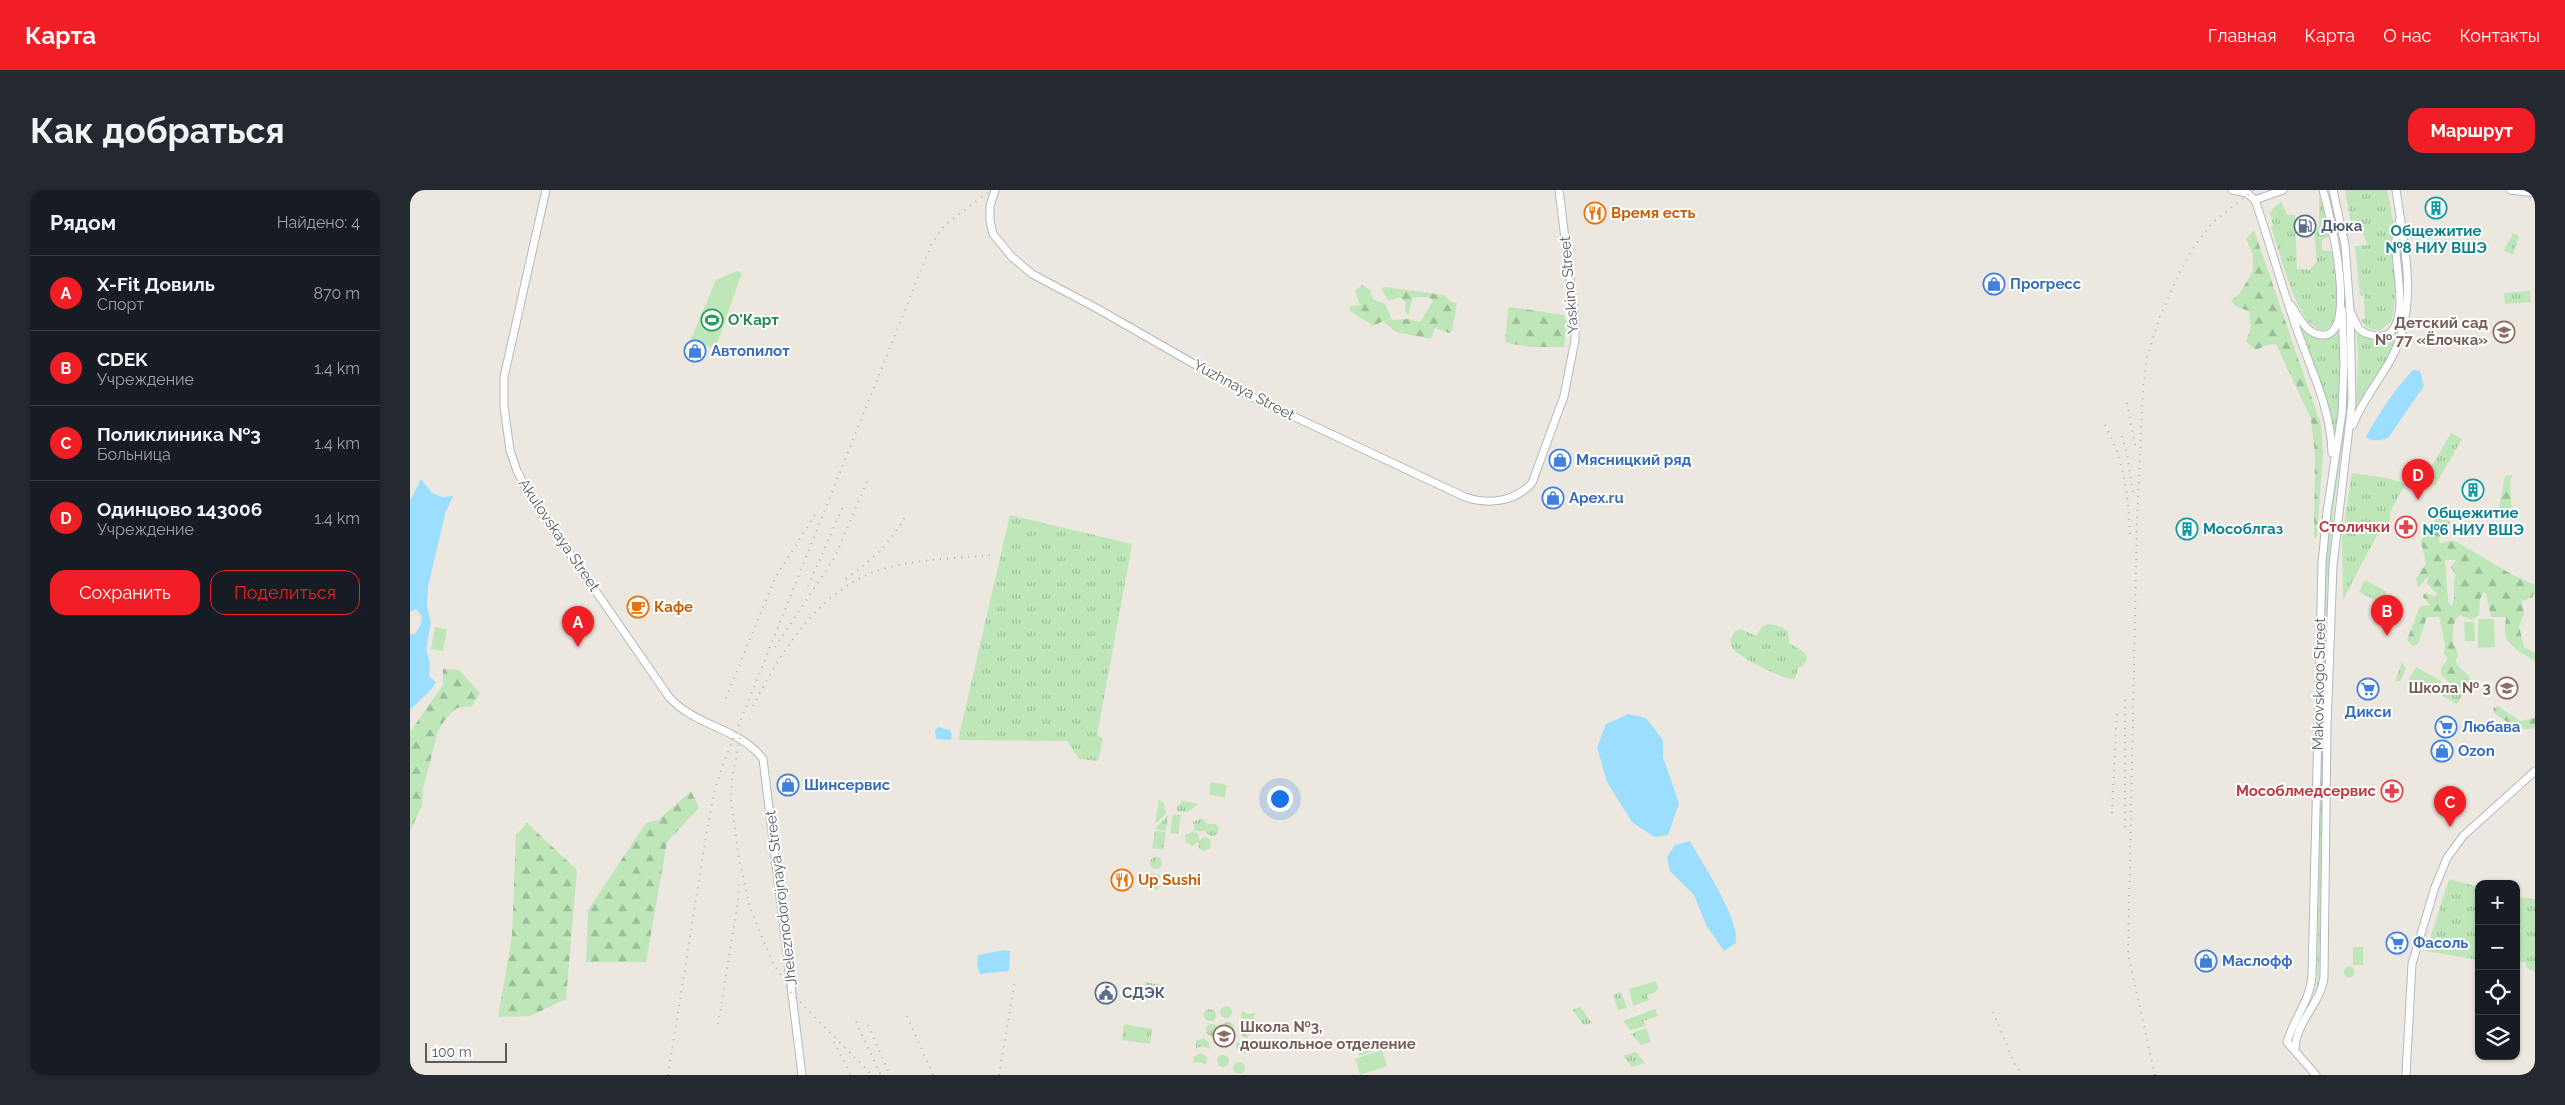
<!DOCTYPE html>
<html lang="ru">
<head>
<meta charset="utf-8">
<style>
	:root { --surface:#171b24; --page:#242831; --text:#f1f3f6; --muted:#9ea1a6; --line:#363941; --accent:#f11f25 }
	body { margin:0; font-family:Raleway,sans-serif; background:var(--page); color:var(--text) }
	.controls { position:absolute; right:15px; bottom:15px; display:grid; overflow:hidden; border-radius:10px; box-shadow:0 1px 4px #0004 }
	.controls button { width:45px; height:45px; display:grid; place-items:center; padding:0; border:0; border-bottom:1px solid var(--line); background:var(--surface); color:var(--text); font:25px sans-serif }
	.scale { position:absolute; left:15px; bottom:12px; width:82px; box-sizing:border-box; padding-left:5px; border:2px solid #585d61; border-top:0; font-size:14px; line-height:18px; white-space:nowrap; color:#585d61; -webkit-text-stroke:4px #fff; paint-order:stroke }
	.you { position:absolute; left:869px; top:608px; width:18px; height:18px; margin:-12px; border:4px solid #fff; border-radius:50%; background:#1a73e8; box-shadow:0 0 0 8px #1a73e833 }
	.badge { display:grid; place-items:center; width:32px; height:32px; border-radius:50%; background:var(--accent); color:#fff; font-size:16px; font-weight:700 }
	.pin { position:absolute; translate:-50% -41px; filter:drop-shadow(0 1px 2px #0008) }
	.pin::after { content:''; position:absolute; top:26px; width:18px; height:15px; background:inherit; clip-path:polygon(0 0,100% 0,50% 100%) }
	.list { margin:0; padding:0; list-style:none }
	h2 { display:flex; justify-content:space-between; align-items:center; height:65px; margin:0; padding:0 20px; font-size:21px }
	h2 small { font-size:16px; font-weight:400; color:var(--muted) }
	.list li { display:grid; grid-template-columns:32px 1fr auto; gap:15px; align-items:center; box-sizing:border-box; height:75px; padding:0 20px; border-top:1px solid var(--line) }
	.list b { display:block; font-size:19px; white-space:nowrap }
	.list p { margin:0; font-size:16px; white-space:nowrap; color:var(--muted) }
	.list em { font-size:16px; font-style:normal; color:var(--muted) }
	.actions { display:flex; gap:10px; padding:15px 20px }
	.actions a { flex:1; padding:11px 0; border:1px solid var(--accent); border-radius:15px; text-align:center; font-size:18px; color:var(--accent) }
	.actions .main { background:var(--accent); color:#fff }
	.icon { flex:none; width:28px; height:28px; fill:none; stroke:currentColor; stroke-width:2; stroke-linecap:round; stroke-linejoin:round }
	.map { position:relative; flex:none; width:2125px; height:885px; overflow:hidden; border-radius:15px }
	header { display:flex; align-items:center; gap:30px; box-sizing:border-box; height:70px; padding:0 25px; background:var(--accent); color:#fff }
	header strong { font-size:24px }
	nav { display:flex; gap:28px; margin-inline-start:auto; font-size:18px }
	.intro { display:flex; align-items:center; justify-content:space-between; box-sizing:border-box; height:120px; padding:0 30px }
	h1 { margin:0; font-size:35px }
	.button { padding:12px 22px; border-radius:15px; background:var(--accent); color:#fff; font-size:18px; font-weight:700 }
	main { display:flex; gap:30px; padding:0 30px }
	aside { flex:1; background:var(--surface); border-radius:15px; box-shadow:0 1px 4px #0004 }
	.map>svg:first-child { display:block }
	.grass { fill:url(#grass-tufts) }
	.forest { fill:url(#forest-firs); fill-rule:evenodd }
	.garden { fill:#bee6b9 }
	.water { fill:#9cdeff }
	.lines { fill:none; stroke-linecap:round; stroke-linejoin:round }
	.secondary-casing { stroke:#b3b8bd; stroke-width:9 }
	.secondary { stroke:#fff; stroke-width:7 }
	.rail { stroke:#b1b2b2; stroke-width:2; stroke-dasharray:1 6; stroke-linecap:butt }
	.labels { text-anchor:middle; stroke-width:4; stroke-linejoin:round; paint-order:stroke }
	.food-label { font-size:15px; font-weight:bold; fill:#c56008; stroke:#fff; text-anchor:start }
	.service-label { font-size:15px; font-weight:bold; fill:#4e5e75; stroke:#fff; text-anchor:start }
	.culture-label { font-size:15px; font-weight:bold; fill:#0d838f; stroke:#fff }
	.shop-label { font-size:15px; font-weight:bold; fill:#366cbe; stroke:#fff; text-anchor:start }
	.street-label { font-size:15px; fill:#585d61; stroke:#fff }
	.leisure-label { font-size:15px; font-weight:bold; fill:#27864d; stroke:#fff; text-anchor:start }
	.education-label { font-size:15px; font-weight:bold; fill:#785e54; stroke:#fff; text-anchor:end }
	.health-label { font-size:15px; font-weight:bold; fill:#be3a42; stroke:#fff; text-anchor:end }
</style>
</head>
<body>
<header>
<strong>Карта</strong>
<nav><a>Главная</a><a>Карта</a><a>О нас</a><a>Контакты</a></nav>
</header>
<div class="intro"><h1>Как добраться</h1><a class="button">Маршрут</a></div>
<main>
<aside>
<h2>Рядом<small>Найдено: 4</small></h2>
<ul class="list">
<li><span class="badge">A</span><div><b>X-Fit Довиль</b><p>Спорт</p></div><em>870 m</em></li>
<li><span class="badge">B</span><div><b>CDEK</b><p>Учреждение</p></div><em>1.4 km</em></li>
<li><span class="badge">C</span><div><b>Поликлиника №3</b><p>Больница</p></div><em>1.4 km</em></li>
<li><span class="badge">D</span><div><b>Одинцово 143006</b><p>Учреждение</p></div><em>1.4 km</em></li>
</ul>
<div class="actions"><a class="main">Сохранить</a><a>Поделиться</a></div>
</aside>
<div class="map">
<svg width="2125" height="885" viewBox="0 0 2125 885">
	<defs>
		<pattern id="grass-tufts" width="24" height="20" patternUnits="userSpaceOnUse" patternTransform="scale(1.25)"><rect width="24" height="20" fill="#bee6b9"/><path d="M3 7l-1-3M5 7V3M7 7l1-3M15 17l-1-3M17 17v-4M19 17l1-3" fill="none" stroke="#9dbe9a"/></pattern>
		<pattern id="forest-firs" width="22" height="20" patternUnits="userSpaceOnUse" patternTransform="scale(1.25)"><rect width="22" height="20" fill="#bee6b9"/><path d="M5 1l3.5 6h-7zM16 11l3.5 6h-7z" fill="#9dbe9a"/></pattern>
	</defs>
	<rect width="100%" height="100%" fill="#ece8df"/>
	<g class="grass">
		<path d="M1935 0H1977C1986 33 1990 100 1981 132L1969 141 1956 137 1951 129H1955L1954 105 1950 106 1945 56 1958 55 1952 42 1942 39Z"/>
		<path d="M1909 3 1921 45 1912 50V60L1923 62C1924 77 1936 139 1913 140 1905 140 1897 131 1893 124 1878 98 1871 66 1861 37L1863 36 1860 22 1871 11 1877 25H1885L1887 79 1900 80 1907 71 1904 43 1909 36Z"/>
		<path d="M2103 43 2109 46 2103 65 2094 60Z"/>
		<path d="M1991 49C1995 97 2000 127 1975 172 1966 188 1955 201 1946 217L1948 162 1946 141 1954 146H1979L1990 126 1988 53Z"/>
		<path d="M2120 101 2121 112 2095 114 2094 103Z"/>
		<path d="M1885 127C1898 143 1911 159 1930 138L1932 174 1925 256 1917 214Z"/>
		<path d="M1938 132 1941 179 1939 208 1924 314 1917 395 1909 797 1907 799 1914 396 1921 313 1937 208Z"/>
		<path d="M2041 243 2052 249 2025 296 2014 290Z"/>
		<path d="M1942 283 1977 288 1995 294 1980 323 1981 338 1970 339 1933 410 1932 347Z"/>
		<path d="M600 325 722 354 687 545 693 549 688 571 669 569 657 551 548 550Z"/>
		<path d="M1955 390 1977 402 1971 413 1949 402Z"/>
		<path d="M1358 434 1369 436 1378 441 1379 453 1394 462 1397 468 1393 476 1388 478 1385 489C1376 491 1333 469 1325 461 1322 458 1321 455 1320 451L1325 441 1331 439 1346 446 1352 437Z"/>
		<path d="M1992 472 1996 479 1990 491 1985 492Z"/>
		<path d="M2036 493 2054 503 2047 514 2029 504Z"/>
		<path d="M749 609 754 614 756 624 745 634Z"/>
		<path d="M773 611 788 614 778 622 767 621V616Z"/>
		<path d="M763 624 771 625 768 644 760 643Z"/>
		<path d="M758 625 756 641 745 639Z"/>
		<path d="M792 628 797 634H806L809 638 807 645 800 646 795 641H785L783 632Z"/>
		<path d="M745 641 756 642 753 660 742 658Z"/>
		<path d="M784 641 788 644 789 650 795 647 801 650 800 659 793 661 789 658 788 652 782 656 776 652 775 645Z"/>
		<circle cx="746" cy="673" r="6"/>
		<path d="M739 683 750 685 748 700 737 698Z"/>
		<path d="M2039 689 2069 697V770L2016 761Z"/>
		<path d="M2106 707 2125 709V782L2117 778 2115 772H2106Z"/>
		<circle cx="1939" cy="782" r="5.5"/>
		<path d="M1246 791 1248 797 1246 802 1237 805 1239 810 1223 816 1219 799Z"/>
		<path d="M735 792 751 795 749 809 733 806Z"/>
		<path d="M1211 802 1217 818 1208 820 1203 805Z"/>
		<circle cx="816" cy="822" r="6"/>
		<path d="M1170 817 1182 833 1174 835 1162 820Z"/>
		<path d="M1245 819 1248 826 1233 831 1235 836 1220 840 1213 831Z"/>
		<circle cx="800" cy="825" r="6"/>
		<path d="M832 821 839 824 845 823 843 831H834L831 827Z"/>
		<circle cx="818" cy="838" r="6"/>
		<path d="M714 834 742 839 740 854 712 850Z"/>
		<circle cx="802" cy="840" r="6"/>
		<path d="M830 836 837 840 843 839 842 844 836 848 828 842Z"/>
		<path d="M1236 838 1241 852 1231 855 1221 844Z"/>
		<path d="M793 848 799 852V859L793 856 786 858V851Z"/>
		<path d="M827 852 834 855 840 854V860L834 864 826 858Z"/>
		<path d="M1226 862 1235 873 1222 877 1213 866Z"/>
		<path d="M790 863 797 867 796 875 791 872 783 873 784 867Z"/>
		<circle cx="813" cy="871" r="6"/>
		<circle cx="829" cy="878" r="6"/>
	</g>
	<g class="forest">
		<path d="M1844 40 1911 235 1913 263 1907 346 1904 349 1905 266 1901 229 1866 154 1857 155 1846 160 1836 152 1841 136 1839 121 1827 117 1821 111 1830 103 1843 81V64L1836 49Z"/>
		<path d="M952 95 960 100 963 109 975 114 982 130 998 129 1010 132 1023 111 1019 107H1003L998 125 995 120 996 113 990 107 979 111 971 99 974 97 1034 105 1041 112 1047 113 1042 141 1039 143 1025 138 1021 149 986 142 973 131 964 136 940 121 939 118 941 116 950 115 945 101Z"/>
		<path d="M1100 117 1154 125 1157 133 1154 157H1121L1098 153 1095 151 1098 119Z"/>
		<path d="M2103 285 2100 290 2102 324 2088 323 2095 286Z"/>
		<path d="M2034 326 2040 333 2029 348 2030 354 2041 350 2047 352 2101 384 2125 395 2123 407 2112 411 2114 424 2109 436 2114 457 2125 463V471C2115 465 2096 455 2095 444 2094 438 2096 432 2096 427H2081L2076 404 2074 402 2070 409 2069 425 2062 430 2050 425C2042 430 2042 446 2044 455 2045 458 2048 462 2048 466 2047 470 2045 469 2047 474 2050 480 2058 481 2061 492L2059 497C2048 500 2037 492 2031 484V479L2038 468 2034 464 2035 454 2029 427H2017L2008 454 2003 456 1997 450 2010 416 2020 415 2013 407 2014 404 2017 403 2025 407 2027 403 2017 394 2018 386 2008 398 2006 389 2016 374 2011 351 2026 329ZM2035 370H2046L2041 377 2046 385C2041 396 2047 406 2042 416L2038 412Z"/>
		<path d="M33 479 49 480 70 503 62 516 47 518 36 528 28 541 13 599 12 615 0 641V542L33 495Z"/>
		<path d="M2088 516 2110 531 2125 528V538C2108 542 2100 533 2085 524L2083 518Z"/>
		<path d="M281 601 289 618 257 652 236 772H176L178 720 236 633 248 630Z"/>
		<path d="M117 633 167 680 156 809 120 826 88 827 102 746 106 645Z"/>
	</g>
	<g class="garden">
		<path d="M327 81 332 83 305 159 281 149 306 90Z"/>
		<path d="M2068 429H2084L2085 457 2068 458Z"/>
		<path d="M2054 432H2064L2065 451H2055Z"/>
		<path d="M25 437 37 439 33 461 21 459Z"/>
		<path d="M2006 477 2031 491 2024 503 1999 489Z"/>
		<path d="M801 592 817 595 815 607 799 605Z"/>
		<rect x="1943" y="757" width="10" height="18"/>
		<path d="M960 854 963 861 949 866 947 858Z"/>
		<path d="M972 860 977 876 950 885 945 869Z"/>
	</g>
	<g class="water">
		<path d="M2003 180 2010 181 2014 196 1978 248C1970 251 1962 252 1956 247 1969 223 1984 200 2003 180Z"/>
		<path d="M11 289 22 303 32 307 43 306 35 324 18 397 17 416 21 433 16 459 20 473 19 486 26 492C19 505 10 509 0 520V444H5L10 436 12 427 6 419 0 422V311Z"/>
		<path d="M1218 524 1236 528 1253 550V567L1269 613 1258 645 1244 647 1222 632 1197 592 1187 557 1196 534Z"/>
		<path d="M528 537 540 540 542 544 541 550 526 549 525 540Z"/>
		<path d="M1280 651C1292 673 1331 731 1326 753L1314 761 1296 735 1284 705 1260 681 1257 667 1265 655Z"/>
		<path d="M594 760 600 761 599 781 570 784 567 775 568 765Z"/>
	</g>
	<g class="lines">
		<g class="secondary-casing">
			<g id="secondary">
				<path d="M136 0 94 187V217L100 260 107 281 122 309 259 507C286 537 330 538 353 569L392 885"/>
				<path d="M585 0 580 16V31L583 44 602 67 622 84 688 119 840 206 1055 307C1078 315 1105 312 1122 293L1154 206 1165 150V130L1149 0"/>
				<path d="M1822 0 1837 3 1845 10C1859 50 1870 91 1884 131 1898 174 1921 216 1922 263"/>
				<path d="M1923 0 1935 55 1940 121 1949 139 1955 143 1969 147 1979 144C2000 126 1984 76 1986 52 1986 44 1989 36 1990 28"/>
				<path d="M2100 0 2125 3"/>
				<path d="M1845 10 1873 0"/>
				<path d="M1881 115C1889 127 1897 146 1914 145 1949 143 1919 21 1913 0"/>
				<path d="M1943 235C1952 210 1971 189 1983 165 2009 113 1994 55 1986 0"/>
				<path d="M1885 860C1885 832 1911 814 1914 787L1917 535 1923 375 1942 212 1940 121"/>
				<path d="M1906 885 1877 852C1884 828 1900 811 1902 786L1912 373 1917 322 1932 223 1934 173 1932 120"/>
				<path d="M1996 885 2002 774 2025 697 2037 668 2053 646 2125 581"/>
			</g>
		</g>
		<use href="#secondary" class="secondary"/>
		<g class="rail">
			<path d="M1717 213 1726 260"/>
			<path d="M1695 235C1715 272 1719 309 1720 350"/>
			<path d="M1712 246 1717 263 1723 304"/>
			<path d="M436 389C462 370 482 352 497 323"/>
			<path d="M398 396 434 314"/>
			<path d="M365 457 425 367 458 289"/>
			<path d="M316 508 365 388 408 320"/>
			<path d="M1715 510V640"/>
			<path d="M343 516C373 458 412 394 480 377 513 369 549 368 582 365"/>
			<path d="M330 548 322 588 321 610 329 668 340 718 362 771 382 804 462 885"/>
			<path d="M1702 623 1707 518"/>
			<path d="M1583 822 1604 872 1612 885"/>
			<path d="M497 826 523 885"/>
			<path d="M446 832 471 885"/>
			<path d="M308 834 328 712 329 691"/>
			<path d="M458 835 480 885"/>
			<path d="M424 852 441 885"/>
			<path d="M258 885 297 640 305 599 314 572 521 55 535 35 581 0"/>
			<path d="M589 885 605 790"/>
			<path d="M1745 885 1718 764 1727 332 1733 197 1737 168 1749 129 1771 79 1786 54 1803 32 1844 0"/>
		</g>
	</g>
	<defs>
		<g id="building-ring" transform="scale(1.125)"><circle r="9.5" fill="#fff" stroke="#0f9aa8" stroke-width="1.5"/><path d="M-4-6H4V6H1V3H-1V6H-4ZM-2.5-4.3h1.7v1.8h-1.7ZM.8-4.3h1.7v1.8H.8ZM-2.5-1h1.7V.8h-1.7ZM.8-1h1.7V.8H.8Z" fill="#0f9aa8"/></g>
		<g id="restaurant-ring" transform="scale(1.125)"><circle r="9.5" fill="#fff" stroke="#e8710a" stroke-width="1.5"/><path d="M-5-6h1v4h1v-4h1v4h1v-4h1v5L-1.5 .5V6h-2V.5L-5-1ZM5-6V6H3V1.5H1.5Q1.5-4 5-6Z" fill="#e8710a"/></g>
		<g id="fuel-ring" transform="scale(1.125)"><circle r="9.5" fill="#fff" stroke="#5c6f8a" stroke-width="1.5"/><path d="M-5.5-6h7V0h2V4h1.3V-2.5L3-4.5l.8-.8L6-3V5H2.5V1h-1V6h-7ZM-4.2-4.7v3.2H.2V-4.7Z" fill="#5c6f8a"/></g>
		<g id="shop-ring" transform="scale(1.125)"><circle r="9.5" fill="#fff" stroke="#3f7fe0" stroke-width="1.5"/><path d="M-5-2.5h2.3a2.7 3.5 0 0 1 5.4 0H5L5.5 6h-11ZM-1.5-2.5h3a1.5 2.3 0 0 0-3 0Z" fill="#3f7fe0"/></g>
		<g id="stadium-ring" transform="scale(1.125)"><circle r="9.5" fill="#fff" stroke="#2e9e5b" stroke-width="1.5"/><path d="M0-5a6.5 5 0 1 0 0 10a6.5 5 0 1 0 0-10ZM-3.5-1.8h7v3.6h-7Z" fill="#2e9e5b"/></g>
		<g id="school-ring" transform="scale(1.125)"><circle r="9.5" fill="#fff" stroke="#8d6e63" stroke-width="1.5"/><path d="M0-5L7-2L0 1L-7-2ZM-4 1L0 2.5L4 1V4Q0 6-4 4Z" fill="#8d6e63"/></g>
		<g id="pharmacy-ring" transform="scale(1.125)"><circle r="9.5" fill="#fff" stroke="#e0444e" stroke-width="1.5"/><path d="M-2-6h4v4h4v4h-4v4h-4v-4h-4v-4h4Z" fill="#e0444e"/></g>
		<g id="cafe-ring" transform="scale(1.125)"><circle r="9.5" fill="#fff" stroke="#e8710a" stroke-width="1.5"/><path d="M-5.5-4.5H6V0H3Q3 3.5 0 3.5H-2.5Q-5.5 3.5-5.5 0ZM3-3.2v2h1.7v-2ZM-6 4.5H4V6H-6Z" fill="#e8710a"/></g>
		<g id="supermarket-ring" transform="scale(1.125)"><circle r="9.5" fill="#fff" stroke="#3f7fe0" stroke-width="1.5"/><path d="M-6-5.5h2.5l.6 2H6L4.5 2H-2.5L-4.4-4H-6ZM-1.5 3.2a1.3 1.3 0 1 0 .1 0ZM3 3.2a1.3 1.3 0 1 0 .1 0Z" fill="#3f7fe0"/></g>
		<g id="civic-ring" transform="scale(1.125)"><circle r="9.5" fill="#fff" stroke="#5c6f8a" stroke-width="1.5"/><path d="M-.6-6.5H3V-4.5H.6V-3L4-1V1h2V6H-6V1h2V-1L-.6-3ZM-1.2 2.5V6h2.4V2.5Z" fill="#5c6f8a"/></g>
	</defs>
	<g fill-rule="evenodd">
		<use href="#building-ring" x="2026" y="18"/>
		<use href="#restaurant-ring" x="1185" y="23"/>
		<use href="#fuel-ring" x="1895" y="36"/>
		<use href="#shop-ring" x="1584" y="94"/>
		<use href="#stadium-ring" x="302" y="130"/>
		<use href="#school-ring" x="2094" y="142"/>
		<use href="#shop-ring" x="285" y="161"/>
		<use href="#shop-ring" x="1150" y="270"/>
		<use href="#building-ring" x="2063" y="300"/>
		<use href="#shop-ring" x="1143" y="308"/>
		<use href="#pharmacy-ring" x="1996" y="337"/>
		<use href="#building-ring" x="1777" y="339"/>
		<use href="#cafe-ring" x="228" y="417"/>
		<use href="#school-ring" x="2097" y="498"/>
		<use href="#supermarket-ring" x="1958" y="499"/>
		<use href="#supermarket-ring" x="2036" y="537"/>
		<use href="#shop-ring" x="2032" y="561"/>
		<use href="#shop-ring" x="378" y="595"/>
		<use href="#pharmacy-ring" x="1982" y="601"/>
		<use href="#restaurant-ring" x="712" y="690"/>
		<use href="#supermarket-ring" x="1987" y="753"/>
		<use href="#shop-ring" x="1796" y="771"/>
		<use href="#civic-ring" x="696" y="803"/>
		<use href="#school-ring" x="814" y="846"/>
	</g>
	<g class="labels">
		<g class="food-label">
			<text x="1201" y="28">Время есть</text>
			<text x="244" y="422">Кафе</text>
			<text x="728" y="695">Up Sushi</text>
		</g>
		<g class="service-label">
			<text x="1911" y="41">Дюка</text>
			<text x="712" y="808">СДЭК</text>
		</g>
		<g class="culture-label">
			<text x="2026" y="46">Общежитие<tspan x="2026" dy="17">№8 НИУ ВШЭ</tspan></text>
			<text x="2063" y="328">Общежитие<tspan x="2063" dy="17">№6 НИУ ВШЭ</tspan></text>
			<text x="1793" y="344" text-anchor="start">Мособлгаз</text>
		</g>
		<g class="shop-label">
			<text x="1600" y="99">Прогресс</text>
			<text x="301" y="166">Автопилот</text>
			<text x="1166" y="275">Мясницкий ряд</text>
			<text x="1159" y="313">Apex.ru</text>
			<text x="1958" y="527" text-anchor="middle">Дикси</text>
			<text x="2052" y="542">Любава</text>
			<text x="2048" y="566">Ozon</text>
			<text x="394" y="600">Шинсервис</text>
			<text x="2003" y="758">Фасоль</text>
			<text x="1812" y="776">Маслофф</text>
		</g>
		<g class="street-label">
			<text transform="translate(1159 95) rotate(-95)" y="5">Yaskino Street</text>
			<text transform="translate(834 200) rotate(28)" y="5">Yuzhnaya Street</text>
			<text transform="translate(149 345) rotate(56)" y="5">Akulovskaya Street</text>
			<text transform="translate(1909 494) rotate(-89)" y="5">Makovskogo Street</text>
			<text transform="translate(371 708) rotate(-97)" y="5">Jheleznodorojnaya Street</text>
		</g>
		<g class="leisure-label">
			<text x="318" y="135">О'Карт</text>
		</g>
		<g class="education-label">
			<text x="2078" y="138">Детский сад<tspan x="2078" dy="17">№ 77 «Ёлочка»</tspan></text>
			<text x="2081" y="503">Школа № 3</text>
			<text x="830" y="842" text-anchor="start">Школа №3,<tspan x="830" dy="17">дошкольное отделение</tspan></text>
		</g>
		<g class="health-label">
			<text x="1980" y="342">Столички</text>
			<text x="1966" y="606">Мособлмедсервис</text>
		</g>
	</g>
</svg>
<div class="controls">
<button>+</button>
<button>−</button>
<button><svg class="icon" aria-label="locate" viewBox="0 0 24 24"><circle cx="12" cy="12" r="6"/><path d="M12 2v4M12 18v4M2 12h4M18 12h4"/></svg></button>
<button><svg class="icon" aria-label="layers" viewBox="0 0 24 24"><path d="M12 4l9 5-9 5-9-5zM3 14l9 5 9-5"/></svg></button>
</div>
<div class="scale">100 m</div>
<div class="you"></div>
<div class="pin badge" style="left:168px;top:457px">A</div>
<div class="pin badge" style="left:1977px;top:446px">B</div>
<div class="pin badge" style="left:2040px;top:637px">C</div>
<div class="pin badge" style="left:2008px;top:310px">D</div>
</div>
</main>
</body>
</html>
